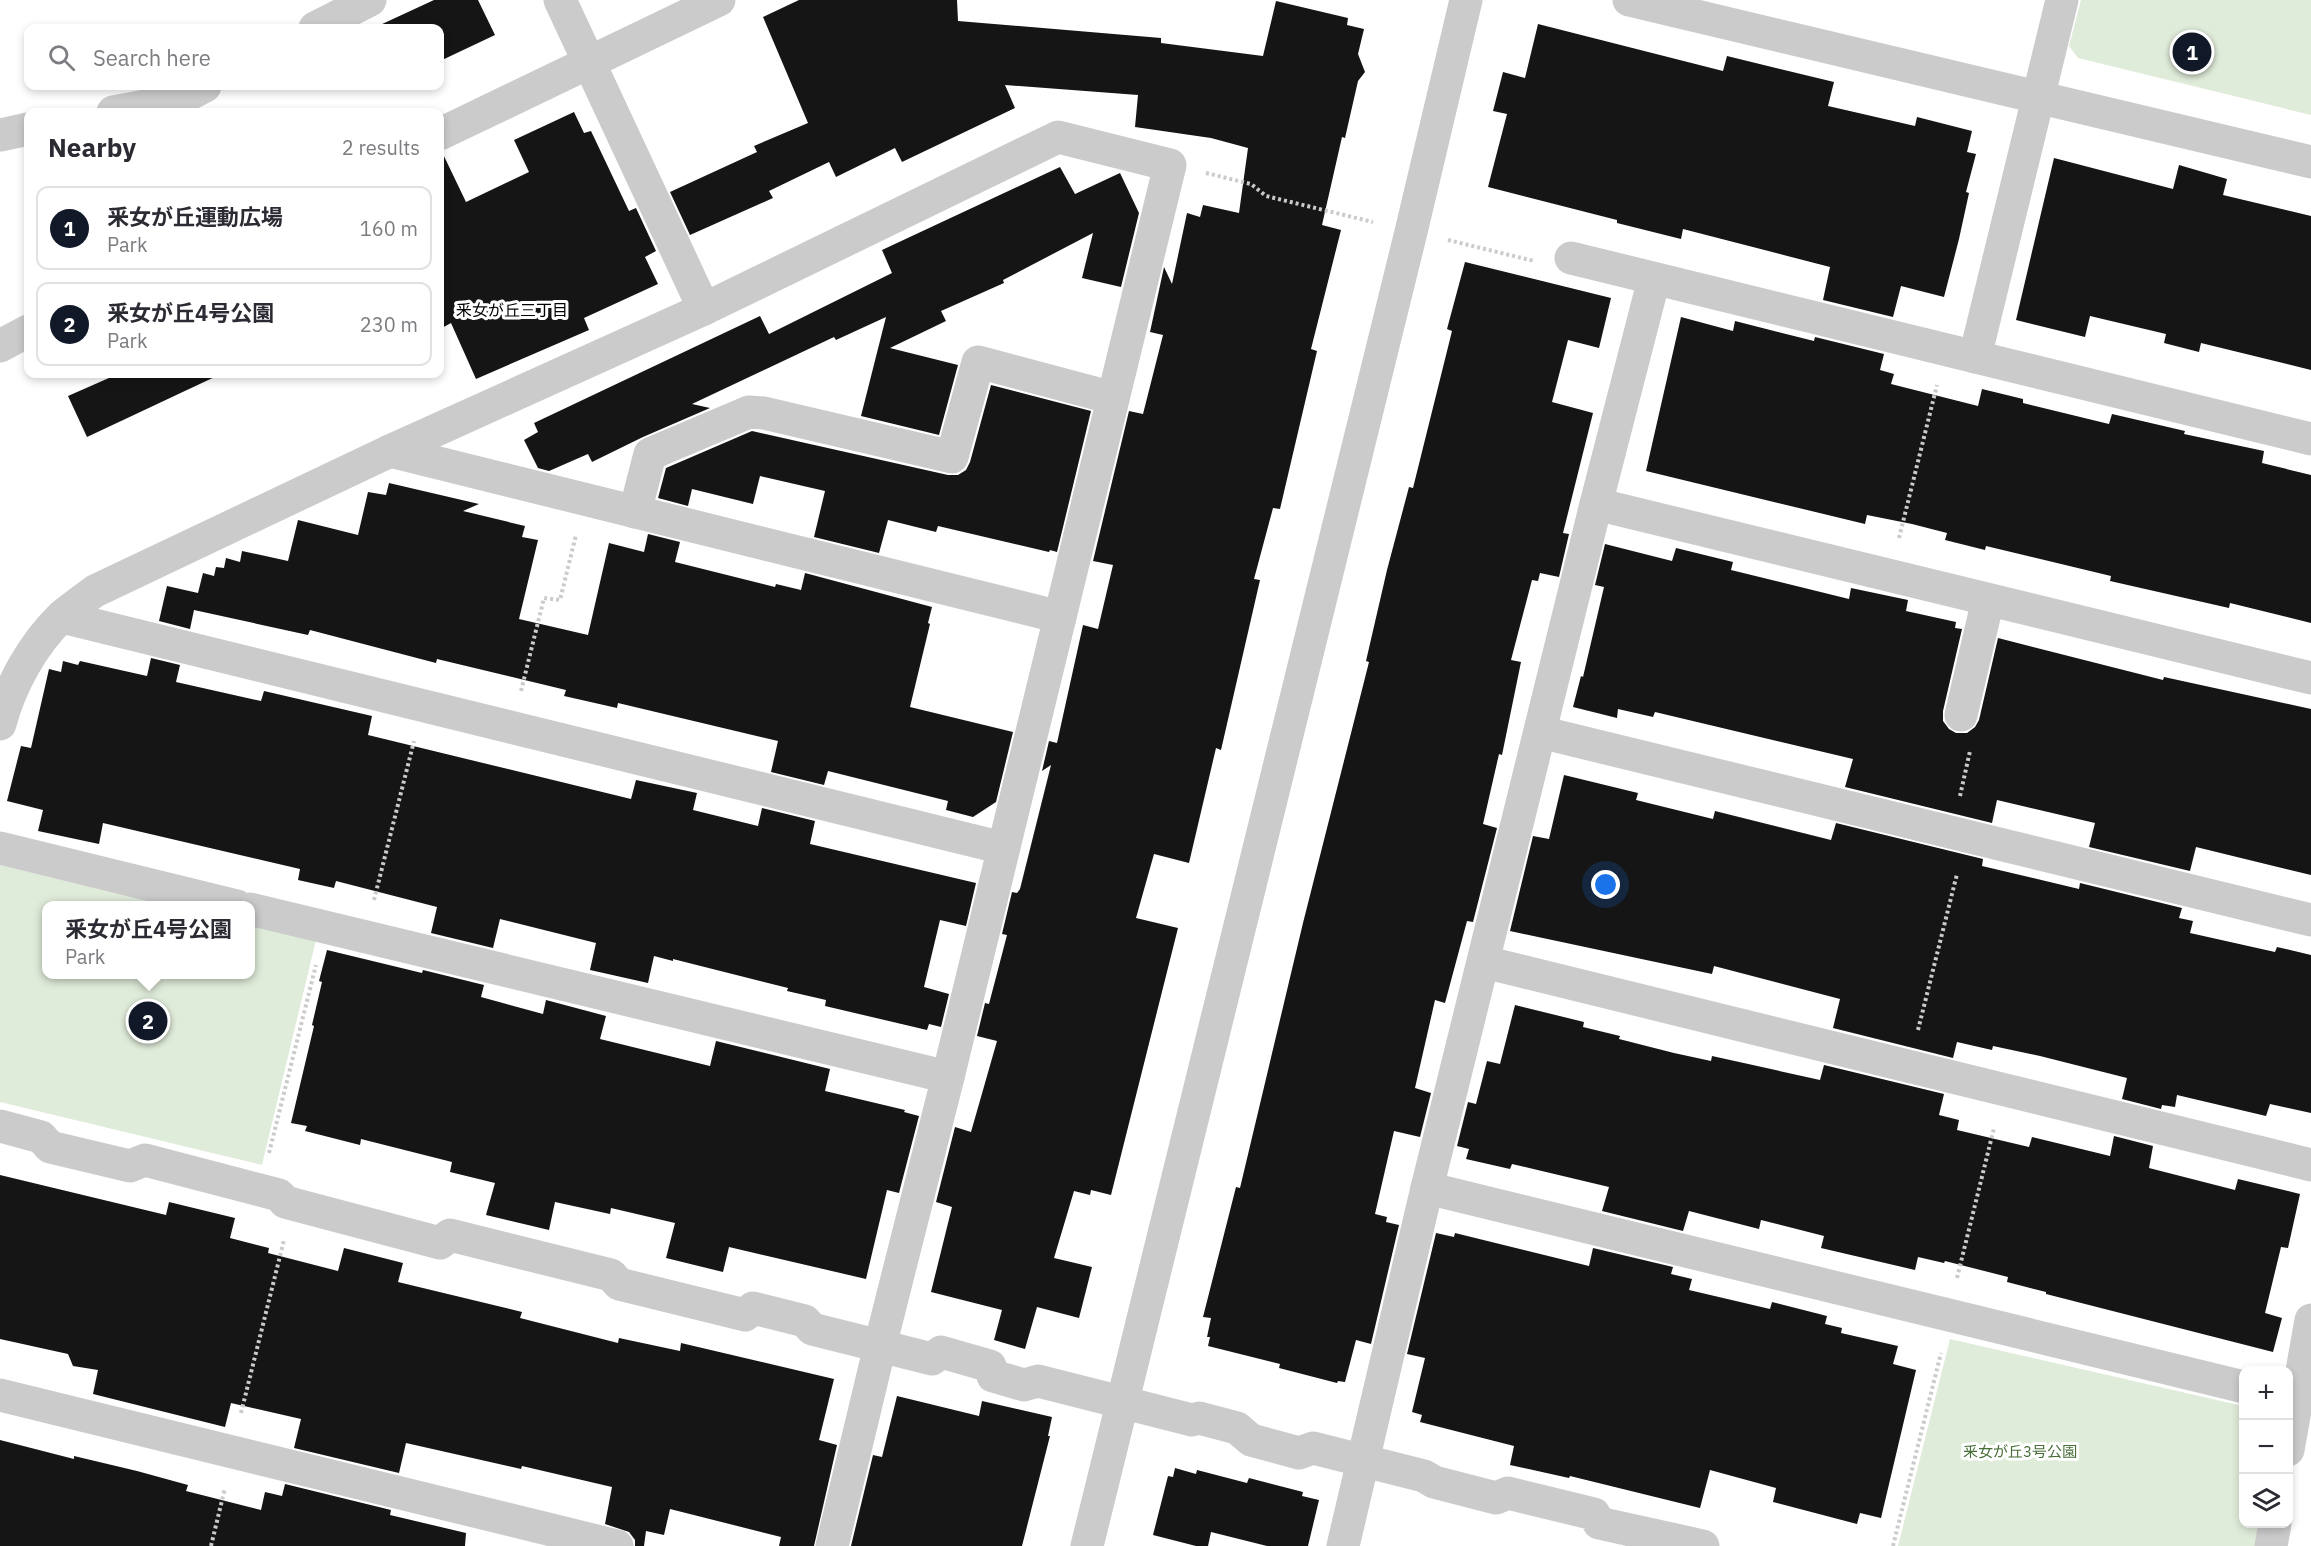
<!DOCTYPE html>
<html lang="en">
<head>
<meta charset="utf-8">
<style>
	:root { --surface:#fff; --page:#f2f2f3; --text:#2b2b33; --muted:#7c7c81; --line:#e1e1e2; --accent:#111827 }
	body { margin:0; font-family:"IBM Plex Sans","Noto Sans JP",sans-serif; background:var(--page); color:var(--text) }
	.controls { position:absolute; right:18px; bottom:18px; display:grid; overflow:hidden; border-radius:12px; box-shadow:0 3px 9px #0003 }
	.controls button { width:54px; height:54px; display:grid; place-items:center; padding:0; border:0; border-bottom:2px solid var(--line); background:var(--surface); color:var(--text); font:30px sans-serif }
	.you { position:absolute; left:1606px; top:885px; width:21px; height:21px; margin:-15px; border:4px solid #fff; border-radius:50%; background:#1a73e8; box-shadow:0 0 0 9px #1a73e833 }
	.badge { display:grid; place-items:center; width:39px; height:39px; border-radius:50%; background:var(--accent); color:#fff; font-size:20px; font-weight:700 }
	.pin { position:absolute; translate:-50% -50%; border:3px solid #fff; box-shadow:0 2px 6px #0006 }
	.popup { position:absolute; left:42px; top:901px; width:213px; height:78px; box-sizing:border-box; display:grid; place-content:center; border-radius:12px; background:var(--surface); filter:drop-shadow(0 2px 4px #0005); font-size:20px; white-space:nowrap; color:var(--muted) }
	.popup b { font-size:22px; color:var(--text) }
	.popup::after { content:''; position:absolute; left:50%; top:100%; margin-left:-12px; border:12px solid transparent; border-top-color:var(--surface) }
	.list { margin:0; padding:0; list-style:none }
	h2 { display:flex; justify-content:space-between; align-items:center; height:78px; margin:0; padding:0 24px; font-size:26px }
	h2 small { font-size:20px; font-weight:400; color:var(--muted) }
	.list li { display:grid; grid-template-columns:39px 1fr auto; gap:18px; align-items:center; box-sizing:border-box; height:84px; margin:0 12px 12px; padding:0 12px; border:2px solid var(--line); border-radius:12px }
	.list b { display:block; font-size:22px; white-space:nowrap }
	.list p { margin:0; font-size:20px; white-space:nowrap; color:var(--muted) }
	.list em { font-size:20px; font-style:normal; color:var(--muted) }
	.icon { flex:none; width:33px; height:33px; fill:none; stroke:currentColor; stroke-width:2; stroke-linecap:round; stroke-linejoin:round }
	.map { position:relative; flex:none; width:2311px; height:1546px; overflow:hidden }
	.search { position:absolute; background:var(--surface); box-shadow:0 3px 9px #0003; left:24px; top:24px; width:420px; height:66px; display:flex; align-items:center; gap:15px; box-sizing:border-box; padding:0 21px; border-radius:12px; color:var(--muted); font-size:22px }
	.panel { position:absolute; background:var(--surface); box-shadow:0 3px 9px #0003; left:24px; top:108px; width:420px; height:270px; border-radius:12px }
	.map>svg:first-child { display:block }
	.green { fill:#e0ecda }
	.building { fill:#151515 }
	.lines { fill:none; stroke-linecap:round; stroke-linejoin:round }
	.path { stroke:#cbcbcb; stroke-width:4; stroke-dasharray:3 3; stroke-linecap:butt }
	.minor { stroke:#cbcbcb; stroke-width:33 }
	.labels { text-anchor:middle; stroke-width:6; stroke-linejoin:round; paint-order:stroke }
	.park-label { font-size:15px; fill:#476d37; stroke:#fff }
	.neighbourhood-label { font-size:16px; fill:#000; stroke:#fff }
</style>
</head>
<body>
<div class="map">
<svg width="2311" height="1546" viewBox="0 0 2311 1546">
	<rect width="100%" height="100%" fill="#fff"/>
	<g class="green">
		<path d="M2081 0H2311V115L2078 58 2069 46Z"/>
		<path d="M0 865 169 905 46 906V974H250V925L316 940 262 1165 0 1102Z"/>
		<path d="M1950 1339 2243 1406 2244 1524H2259L2255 1546H1898Z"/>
	</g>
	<g class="building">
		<path d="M434 0H478L495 35 440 61V28H382L380 25Z"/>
		<path d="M799 0H957L958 21 1161 38V43L1263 56 1276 1 1348 18 1347 25 1364 29 1358 54 1365 72 1358 81 1345 138 1342 137 1322 225 1341 230 1311 349 1317 351 1280 509 1273 508 1254 579 1260 580 1221 750 1216 748 1189 863 1154 854 1136 918 1178 928 1111 1195 1091 1190 1090 1195 1074 1191 1054 1258 1092 1267 1079 1318 1037 1307 1025 1349 994 1340 1002 1310 931 1292 952 1207 936 1202 955 1127 971 1132 997 1041 977 1036 985 1003 989 1004 1007 935 1002 934 1012 892 1017 893 1020 889 1051 765 1042 771 1049 741 1057 743 1083 625 1098 629 1113 565 1093 561 1129 411 1143 414 1163 335 1150 332 1164 267 1172 284 1187 213 1200 217 1203 205 1239 213 1248 148 1211 138 1135 127 1138 95 1005 85 1015 108 902 162 895 148 836 177 829 162 769 191 773 198 690 235 670 192 757 152 754 146 808 123 763 17Z"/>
		<path d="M1538 24 1723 71 1727 56 1834 82 1828 106 1915 126 1917 117 1972 131 1967 152 1976 154 1966 192 1969 193 1959 239 1944 297 1901 286 1893 317 1823 300 1830 267 1683 229 1681 239 1617 223V220L1488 187 1507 114 1493 111 1503 72 1525 78Z"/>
		<path d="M574 112 584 133 591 131 629 211 636 208 656 251 645 257 658 284 584 318 589 330 476 379 451 323 440 329V153L442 152 466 202 529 172 514 140Z"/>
		<path d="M2054 158 2173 189 2179 165 2227 179 2223 195 2311 216V370L2201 343 2199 352 2164 343 2166 334 2090 316 2085 337 2016 320Z"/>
		<path d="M1060 167 1075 194 1120 173 1139 213 1121 287 1082 278 1093 233 1003 280 1004 283 941 311 946 321 890 348 958 365 939 435 861 416 886 317 836 340 834 337 692 404 710 408 643 437 592 462 588 454 549 471 538 468 524 440 538 432 534 423 760 316 769 334 892 273 882 250Z"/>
		<path d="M1465 262 1611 298 1599 348 1568 340 1552 402 1593 413 1563 533 1569 534 1559 577 1540 573 1538 581 1532 580 1511 660 1521 662 1502 755 1499 754 1483 824 1497 828 1473 922 1467 921 1445 1003 1435 1000 1415 1088 1431 1093 1420 1137 1394 1131 1375 1214 1387 1217 1386 1222 1399 1225 1371 1344 1356 1340 1345 1382 1338 1381 1337 1383 1279 1368 1280 1364 1208 1346 1210 1337H1207L1211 1318 1203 1317 1236 1187 1240 1188 1303 923 1369 662 1366 661 1387 570 1409 487 1413 488 1452 331 1447 329Z"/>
		<path d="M1681 317 1733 331 1735 321 1814 341 1815 337 1884 354 1880 370 1894 374 1891 384 1978 406 1982 389 2023 399V403L2109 424 2112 414 2185 431 2184 434 2264 451 2262 463 2311 475V623L2230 603 2229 608 2110 581 2111 576 1986 546 1985 550 1945 540 1947 533 1912 524 1867 515 1865 524 1646 471Z"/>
		<path d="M118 374H221L87 437 68 396Z"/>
		<path d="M991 385 1091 411 1057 552 1050 550 1049 552 938 526 936 532 888 520 879 553 814 537 825 491 760 476 753 504 692 489 688 506 658 498 666 468 752 431 948 475H958L966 470 970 462Z"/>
		<path d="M389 483 479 504 463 511 525 526 522 537 538 540 519 619 588 635 609 543 644 552 648 534 680 542 675 562 775 587 776 584 801 590 805 573 932 607 928 623 930 624 910 707 1013 732 996 802 973 817 946 810 948 801 828 771 824 785 771 772 778 741 618 703 617 708 564 696 566 690 437 659 436 663 310 630 308 635 194 610 190 629 159 621 167 586 198 593 203 573 214 576 216 567 224 568 226 558 240 562 242 551 288 561 298 520 358 535 368 492 386 495Z"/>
		<path d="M1605 544 1672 561 1676 548 1733 562 1731 570 1849 599 1851 588 1908 600 1906 611 1956 622 1955 628 1962 629 1943 711V721L1949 729 1956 733H1967L1975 727 1979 720 1998 638 2163 680 2164 677 2311 709V875L2196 847 2190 871 2089 847 2095 823 1997 800 1992 823 1845 787 1853 759 1655 712 1653 717 1618 709 1617 718 1573 707 1581 676 1583 677 1604 587 1595 585Z"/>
		<path d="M151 658 180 665 176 682 261 701 264 691 372 716 368 735 631 799 636 780 697 793 693 810 758 826 762 808 815 821 810 844 976 883 966 926 940 920 924 987 949 994 941 1027 929 1024 927 1030 825 1006 826 1000 787 991 788 988 673 959V961L654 956 648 983 590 970 596 943 500 919 493 948 431 933 437 907 336 881 334 888 298 880 300 869 103 823 99 844 38 831 43 810 7 801 21 746 31 748 49 669 61 672 63 661 78 665 80 661 147 676Z"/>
		<path d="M1564 775 1638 793 1636 800 1713 819 1715 811 1831 840 1836 823 1983 859 1982 866 2079 889 2080 883 2182 908 2179 918 2193 921 2190 933 2275 952 2277 947 2311 955V1113L2270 1104 2266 1116 2177 1095 2175 1107 2162 1105 2161 1109 2122 1099 2127 1078 2040 1056 1993 1046 1992 1050 1957 1042 1953 1058 1833 1028 1840 999 1714 966 1712 974 1510 931 1533 836 1549 839Z"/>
		<path d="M327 950 422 973 423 970 484 985 481 997 543 1014 546 1000 606 1016 600 1039 710 1066 716 1041 830 1069 825 1091 905 1110 904 1112 919 1116 899 1193 887 1190 866 1279 729 1247 723 1272 666 1258 675 1223 611 1208 610 1214 555 1202 549 1230 486 1215 495 1183 450 1172 452 1162 361 1139 360 1145 305 1131 307 1126 291 1123 314 1026 312 1025 322 982 319 981Z"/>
		<path d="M1515 1005 1584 1022 1583 1027 1620 1036 1619 1039 1674 1053 1711 1061 1712 1056 1820 1080 1824 1065 1944 1094 1939 1115 1959 1120 1957 1130 2029 1147 2032 1137 2110 1156 2114 1136 2153 1146 2149 1168 2235 1190 2238 1179 2300 1194 2288 1248 2281 1247 2265 1313 2282 1318 2273 1352 2046 1294V1292L2007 1282 2008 1277 1945 1261 1944 1263 1918 1257 1915 1270 1821 1248 1824 1236 1761 1220 1759 1229 1689 1211 1683 1231 1602 1211 1609 1187 1512 1164 1510 1169 1466 1159 1469 1149 1457 1146 1468 1102 1476 1104 1487 1061 1500 1064Z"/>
		<path d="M0 1175 166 1215 169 1202 235 1218 230 1238 269 1248 268 1253 338 1271 344 1248 403 1263 398 1282 522 1312 520 1318 618 1343 619 1338 680 1351 681 1343 834 1379 819 1440 837 1445 814 1546H779L781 1537 670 1509 664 1535 646 1531 644 1546H635V1540L629 1532 605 1524 612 1487 522 1466 521 1469 406 1443 399 1473 294 1448 301 1419 231 1403 225 1427 93 1394 98 1370 73 1366 68 1354 0 1339Z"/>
		<path d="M1436 1233 1454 1237 1455 1233 1589 1266 1593 1248 1673 1267 1671 1274 1692 1279 1689 1290 1770 1309 1772 1302 1827 1316 1825 1324 1842 1328 1841 1333 1898 1346 1893 1364 1916 1370 1881 1518 1860 1513 1857 1524 1773 1502 1776 1488 1710 1470 1700 1508 1570 1476 1569 1478 1510 1465 1514 1446 1420 1422 1422 1415 1412 1412 1425 1358 1407 1354Z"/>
		<path d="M897 1396 979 1416 982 1401 1052 1417 1048 1436H1050L1022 1546H851L873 1455 882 1457Z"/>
		<path d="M0 1440 74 1459V1456L137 1471 188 1485 186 1491 261 1510 265 1492 282 1496 285 1484 391 1510 390 1515 466 1533 465 1546H0Z"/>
		<path d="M1175 1468 1196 1474 1197 1470 1247 1483 1249 1478 1303 1492 1302 1496 1319 1500 1308 1546H1267L1211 1532 1208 1546H1196L1153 1535 1168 1476 1173 1477Z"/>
	</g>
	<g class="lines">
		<g class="path">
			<path d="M1206 173 1251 184 1266 196 1373 222"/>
			<path d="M1448 240 1534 261"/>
			<path d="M1899 538 1937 385"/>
			<path d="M521 691 544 598 560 600 576 535"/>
			<path d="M1960 796 1970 751"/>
			<path d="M374 900 414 741"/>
			<path d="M1918 1030 1957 874"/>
			<path d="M269 1153 316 965"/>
			<path d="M1957 1278 1994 1128"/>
			<path d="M241 1413 284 1240"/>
			<path d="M211 1546 225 1488"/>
			<path d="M1893 1546 1941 1353"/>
		</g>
		<g class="minor">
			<path d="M560 0 704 309"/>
			<path d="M1629 0 2311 162"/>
			<path d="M315 28 370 0"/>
			<path d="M113 112 178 100 205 86"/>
			<path d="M440 134 719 0"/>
			<path d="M0 135 28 129"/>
			<path d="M1571 258 2311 439"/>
			<path d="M0 346 28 331"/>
			<path d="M1975 357 2062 0"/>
			<path d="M390 451 1060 617"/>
			<path d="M1596 504 2311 678"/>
			<path d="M635 512 650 454 749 412 764 413 952 457 978 362 1113 398"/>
			<path d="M62 617 1003 848"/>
			<path d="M1961 715 1988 600"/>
			<path d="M0 724C10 685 33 644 62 616 73 607 84 599 95 591L390 451 704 309 1058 137 1170 165 948 1077 880 1346 832 1546"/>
			<path d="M1540 732 2311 920"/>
			<path d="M0 848 237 906"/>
			<path d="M250 909 948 1077"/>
			<path d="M1484 962 2311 1165"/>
			<path d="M0 1126 41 1137 50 1147 130 1166 145 1160 279 1195 285 1202 440 1243 450 1235 611 1275 619 1284 745 1315 753 1308 805 1321 812 1329 932 1359 941 1352 990 1366 993 1376 1024 1385 1038 1381 1192 1420 1199 1418 1237 1428 1251 1440 1299 1453 1313 1448 1424 1476 1434 1482 1496 1498 1508 1493 1594 1514 1599 1523 1703 1546"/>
			<path d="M1427 1188 2244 1387"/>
			<path d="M0 1395 617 1546"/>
			<path d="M2288 1450 2311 1320"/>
			<path d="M1087 1546 1411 232 1466 0"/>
			<path d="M1343 1546 1427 1188 1596 504 1654 279"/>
			<path d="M2271 1546 2275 1524"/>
		</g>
	</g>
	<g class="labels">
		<g class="park-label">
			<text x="2020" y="1457">釆女が丘3号公園</text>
		</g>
		<g class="neighbourhood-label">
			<text x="512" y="316">釆女が丘三丁目</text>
		</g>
	</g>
</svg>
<div class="controls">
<button>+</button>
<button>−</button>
<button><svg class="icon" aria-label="layers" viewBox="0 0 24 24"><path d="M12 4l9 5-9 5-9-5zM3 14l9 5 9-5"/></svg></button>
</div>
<div class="you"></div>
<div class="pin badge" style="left:2192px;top:52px">1</div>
<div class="pin badge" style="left:148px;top:1021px">2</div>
<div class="popup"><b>釆女が丘4号公園</b>Park</div>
<div class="search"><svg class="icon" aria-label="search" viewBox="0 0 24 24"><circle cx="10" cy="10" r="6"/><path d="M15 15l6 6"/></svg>Search here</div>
<section class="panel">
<h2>Nearby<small>2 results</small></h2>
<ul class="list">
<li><span class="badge">1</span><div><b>釆女が丘運動広場</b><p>Park</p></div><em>160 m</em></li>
<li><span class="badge">2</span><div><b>釆女が丘4号公園</b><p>Park</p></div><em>230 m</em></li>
</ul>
</section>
</div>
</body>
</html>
